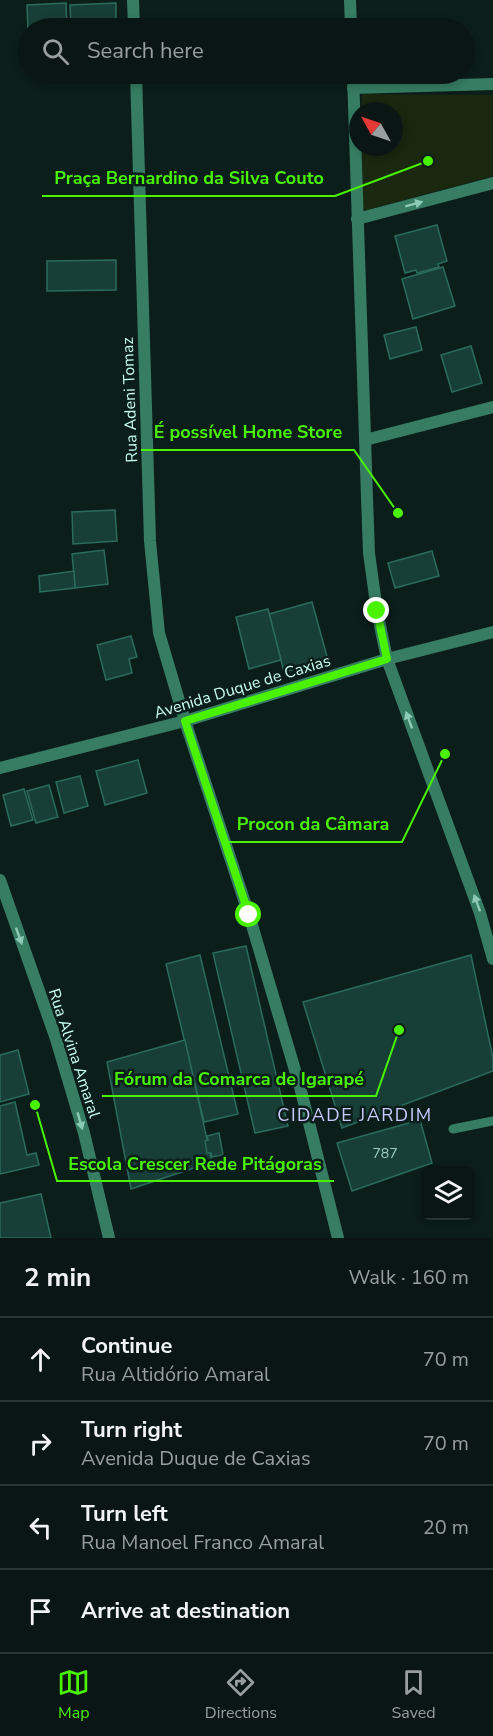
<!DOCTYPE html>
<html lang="en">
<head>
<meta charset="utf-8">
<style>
	:root { --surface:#091614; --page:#172322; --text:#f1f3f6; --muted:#999fa0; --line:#293534; --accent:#49f300 }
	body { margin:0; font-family:"Nunito Sans",sans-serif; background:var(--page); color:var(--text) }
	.controls { position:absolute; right:18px; bottom:18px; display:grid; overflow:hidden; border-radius:9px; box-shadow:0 3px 9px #0003 }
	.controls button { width:54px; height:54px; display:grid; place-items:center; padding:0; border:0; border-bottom:2px solid var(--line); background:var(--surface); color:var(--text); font:30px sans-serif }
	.compass { position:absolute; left:349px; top:102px; width:54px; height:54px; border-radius:50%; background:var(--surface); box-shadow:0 3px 9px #0003; rotate:310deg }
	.stop { position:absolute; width:18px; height:18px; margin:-14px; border:4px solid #49f300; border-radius:50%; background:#fff }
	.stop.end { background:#49f300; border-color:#fff; box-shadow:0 2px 6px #0008 }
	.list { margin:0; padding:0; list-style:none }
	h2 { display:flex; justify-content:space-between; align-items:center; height:78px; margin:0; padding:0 24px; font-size:26px }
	h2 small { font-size:20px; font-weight:400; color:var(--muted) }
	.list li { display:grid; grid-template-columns:39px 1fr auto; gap:18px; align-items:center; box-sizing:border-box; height:84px; padding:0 24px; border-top:2px solid var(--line) }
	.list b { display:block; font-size:22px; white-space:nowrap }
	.list p { margin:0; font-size:20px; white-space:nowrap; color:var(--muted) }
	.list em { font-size:20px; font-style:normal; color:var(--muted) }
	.icon { flex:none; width:33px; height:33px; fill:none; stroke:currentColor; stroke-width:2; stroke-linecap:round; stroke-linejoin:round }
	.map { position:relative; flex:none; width:493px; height:1238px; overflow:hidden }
	.search { position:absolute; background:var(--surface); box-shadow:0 3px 9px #0003; left:18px; right:18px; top:18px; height:66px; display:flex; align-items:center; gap:15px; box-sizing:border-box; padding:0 21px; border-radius:33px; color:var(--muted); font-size:22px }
	.sheet { height:414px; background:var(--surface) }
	nav { display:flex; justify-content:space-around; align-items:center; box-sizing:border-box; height:84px; border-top:2px solid var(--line); background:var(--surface); font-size:16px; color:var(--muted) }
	nav a { display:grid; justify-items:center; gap:3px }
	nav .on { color:var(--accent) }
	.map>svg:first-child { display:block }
	.green { fill:#1a280f }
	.building { fill:#183f37; stroke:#2a6b5e; stroke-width:1.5 }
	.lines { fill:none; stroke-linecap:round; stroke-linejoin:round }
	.service { stroke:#367d63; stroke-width:9 }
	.minor { stroke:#367d63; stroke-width:12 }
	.oneway { fill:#8ecbb7 }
	.route { stroke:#49f300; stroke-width:8 }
	.labels { text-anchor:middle; stroke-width:5; stroke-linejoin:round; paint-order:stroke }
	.number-label { font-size:14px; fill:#9ccfc1 }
	.street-label { font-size:16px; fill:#c8ffef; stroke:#0c1e1a }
	.neighbourhood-label { font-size:18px; letter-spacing:1.5px; fill:#caccff; stroke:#0c1e1a }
	.leader { fill:none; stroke:#49f300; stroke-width:2 }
	.callout-dot { fill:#49f300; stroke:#0c1e1a; stroke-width:2 }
	.callout-label { font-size:18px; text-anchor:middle; font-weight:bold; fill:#49f300; stroke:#0c1e1a; stroke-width:5; stroke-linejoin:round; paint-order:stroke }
</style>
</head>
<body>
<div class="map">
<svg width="493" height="1238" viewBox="0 0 493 1238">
	<rect width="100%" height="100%" fill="#0c1e1a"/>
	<path class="green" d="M362 94 493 95V176L366 210 362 207V147H394V111H362Z"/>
	<g class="building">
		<path d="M66 3 67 28H28V31L27 5Z"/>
		<path d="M116 3V28H71L70 5Z"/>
		<path d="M437 225 447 261 438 264 439 267 417 273 416 270 405 273 395 236Z"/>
		<path d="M116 260V290L47 291V261Z"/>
		<path d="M443 267 455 306 413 319 402 279Z"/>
		<path d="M416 327 422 350 390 359 384 335Z"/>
		<path d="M471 346 482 383 452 392 441 355Z"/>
		<path d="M115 510 117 541 73 544 72 512Z"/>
		<path d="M104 550 108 584 75 588 72 554Z"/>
		<path d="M432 551 439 576 395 588 388 563Z"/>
		<path d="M74 571 75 588 40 592 39 576Z"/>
		<path d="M312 602 328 660 284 672 269 614Z"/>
		<path d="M268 609 281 660 249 669 236 617Z"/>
		<path d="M131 636 137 657 129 659 132 673 106 680 97 645Z"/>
		<path d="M138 760 147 793 105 805 96 771Z"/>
		<path d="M80 776 88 806 64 813 56 782Z"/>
		<path d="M49 785 58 817 36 823 27 791Z"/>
		<path d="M24 789 33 820 11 826 3 795Z"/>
		<path d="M246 946 288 1126 255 1133 213 953Z"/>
		<path d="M200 955 238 1114 204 1122 166 964Z"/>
		<path d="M471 955 493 1058V1071L342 1128 303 1002Z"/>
		<path d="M185 1040 212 1162 131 1189 107 1062Z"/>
		<path d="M18 1050 29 1094 0 1102V1055Z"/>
		<path d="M15 1102 27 1155 36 1153 39 1165 0 1174V1106Z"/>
		<path d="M420 1120 432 1163 352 1191 337 1143Z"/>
		<path d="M219 1133 223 1155 212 1157 211 1153H207L205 1141 208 1140 207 1136Z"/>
		<path d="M41 1194 51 1238H0V1203Z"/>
	</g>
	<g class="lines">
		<path class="service" d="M453 1129 493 1121"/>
		<g class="minor">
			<path d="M133 0 134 28"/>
			<path d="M350 0 351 28"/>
			<path d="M136 74 150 541 159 633 185 721 249 915 300 1087 338 1238"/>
			<path d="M353 74 367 498 369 553 377 611 387 659 480 913 493 959"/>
			<path d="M353 88 493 84"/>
			<path d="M357 219 493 183"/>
			<path d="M365 440 493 407"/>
			<path d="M0 768 185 721 387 659 493 632"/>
			<path d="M0 880 56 1039 84 1133 109 1238"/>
		</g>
	</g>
	<defs><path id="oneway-solid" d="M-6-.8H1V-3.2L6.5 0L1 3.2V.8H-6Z" transform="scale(1.5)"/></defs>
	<g class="oneway">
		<use href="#oneway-solid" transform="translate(414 204) rotate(-15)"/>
		<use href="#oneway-solid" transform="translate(409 720) rotate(-110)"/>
		<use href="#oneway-solid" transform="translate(477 903) rotate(-110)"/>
		<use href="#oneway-solid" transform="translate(19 936) rotate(70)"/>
		<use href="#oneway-solid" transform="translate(80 1121) rotate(74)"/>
	</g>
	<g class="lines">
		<path class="route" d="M249 915 185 721 387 659 377 611"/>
	</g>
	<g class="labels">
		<g class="number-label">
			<text x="385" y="1158">787</text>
		</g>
		<g class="street-label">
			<text transform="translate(129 400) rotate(-92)" y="6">Rua Adeni Tomaz</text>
			<text transform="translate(242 686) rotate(-17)" y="6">Avenida Duque de Caxias</text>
			<text transform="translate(75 1053) rotate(72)" y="6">Rua Alvina Amaral</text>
		</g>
		<g class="neighbourhood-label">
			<text x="355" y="1121">CIDADE JARDIM</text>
		</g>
	</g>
	<path class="leader" d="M428 161L335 196H42M398 513L354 450H141M445 754L402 842H225M399 1030L376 1096H102M35 1105L57 1181H334"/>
	<g class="callout-dot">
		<circle cx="428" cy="161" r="6"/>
		<circle cx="398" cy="513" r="6"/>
		<circle cx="445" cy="754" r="6"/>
		<circle cx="399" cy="1030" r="6"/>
		<circle cx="35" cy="1105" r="6"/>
	</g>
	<g class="callout-label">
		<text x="189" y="184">Praça Bernardino da Silva Couto</text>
		<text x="248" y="438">É possível Home Store</text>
		<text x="313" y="830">Procon da Câmara</text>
		<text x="239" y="1085">Fórum da Comarca de Igarapé</text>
		<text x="195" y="1170">Escola Crescer Rede Pitágoras</text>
	</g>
</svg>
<div class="controls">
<button><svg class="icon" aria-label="layers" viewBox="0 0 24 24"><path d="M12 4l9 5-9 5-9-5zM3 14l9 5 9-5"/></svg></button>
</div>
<svg class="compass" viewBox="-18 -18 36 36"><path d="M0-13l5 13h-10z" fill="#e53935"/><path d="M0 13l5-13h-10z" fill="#999fa0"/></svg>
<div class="stop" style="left:249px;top:915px"></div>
<div class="stop end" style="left:377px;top:611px"></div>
<div class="search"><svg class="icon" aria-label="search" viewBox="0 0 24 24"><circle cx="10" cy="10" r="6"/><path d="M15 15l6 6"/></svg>Search here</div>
</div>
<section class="sheet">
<h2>2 min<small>Walk · 160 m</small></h2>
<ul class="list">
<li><svg class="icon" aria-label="ahead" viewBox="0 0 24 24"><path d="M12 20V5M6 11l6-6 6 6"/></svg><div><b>Continue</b><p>Rua Altidório Amaral</p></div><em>70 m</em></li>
<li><svg class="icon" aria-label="right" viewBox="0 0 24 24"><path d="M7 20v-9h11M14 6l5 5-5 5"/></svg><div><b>Turn right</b><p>Avenida Duque de Caxias</p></div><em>70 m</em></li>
<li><svg class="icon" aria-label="left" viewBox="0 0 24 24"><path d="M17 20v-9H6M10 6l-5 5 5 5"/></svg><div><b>Turn left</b><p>Rua Manoel Franco Amaral</p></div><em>20 m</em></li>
<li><svg class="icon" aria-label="arrive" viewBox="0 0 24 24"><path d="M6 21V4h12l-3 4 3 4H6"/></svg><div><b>Arrive at destination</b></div></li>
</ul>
</section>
<nav>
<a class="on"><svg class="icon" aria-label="map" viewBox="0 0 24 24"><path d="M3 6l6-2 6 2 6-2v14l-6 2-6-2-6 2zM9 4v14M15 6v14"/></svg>Map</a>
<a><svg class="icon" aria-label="directions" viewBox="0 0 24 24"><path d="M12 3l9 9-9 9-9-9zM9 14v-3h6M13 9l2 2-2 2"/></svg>Directions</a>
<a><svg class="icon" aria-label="saved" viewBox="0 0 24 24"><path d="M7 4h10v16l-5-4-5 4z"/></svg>Saved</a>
</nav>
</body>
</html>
